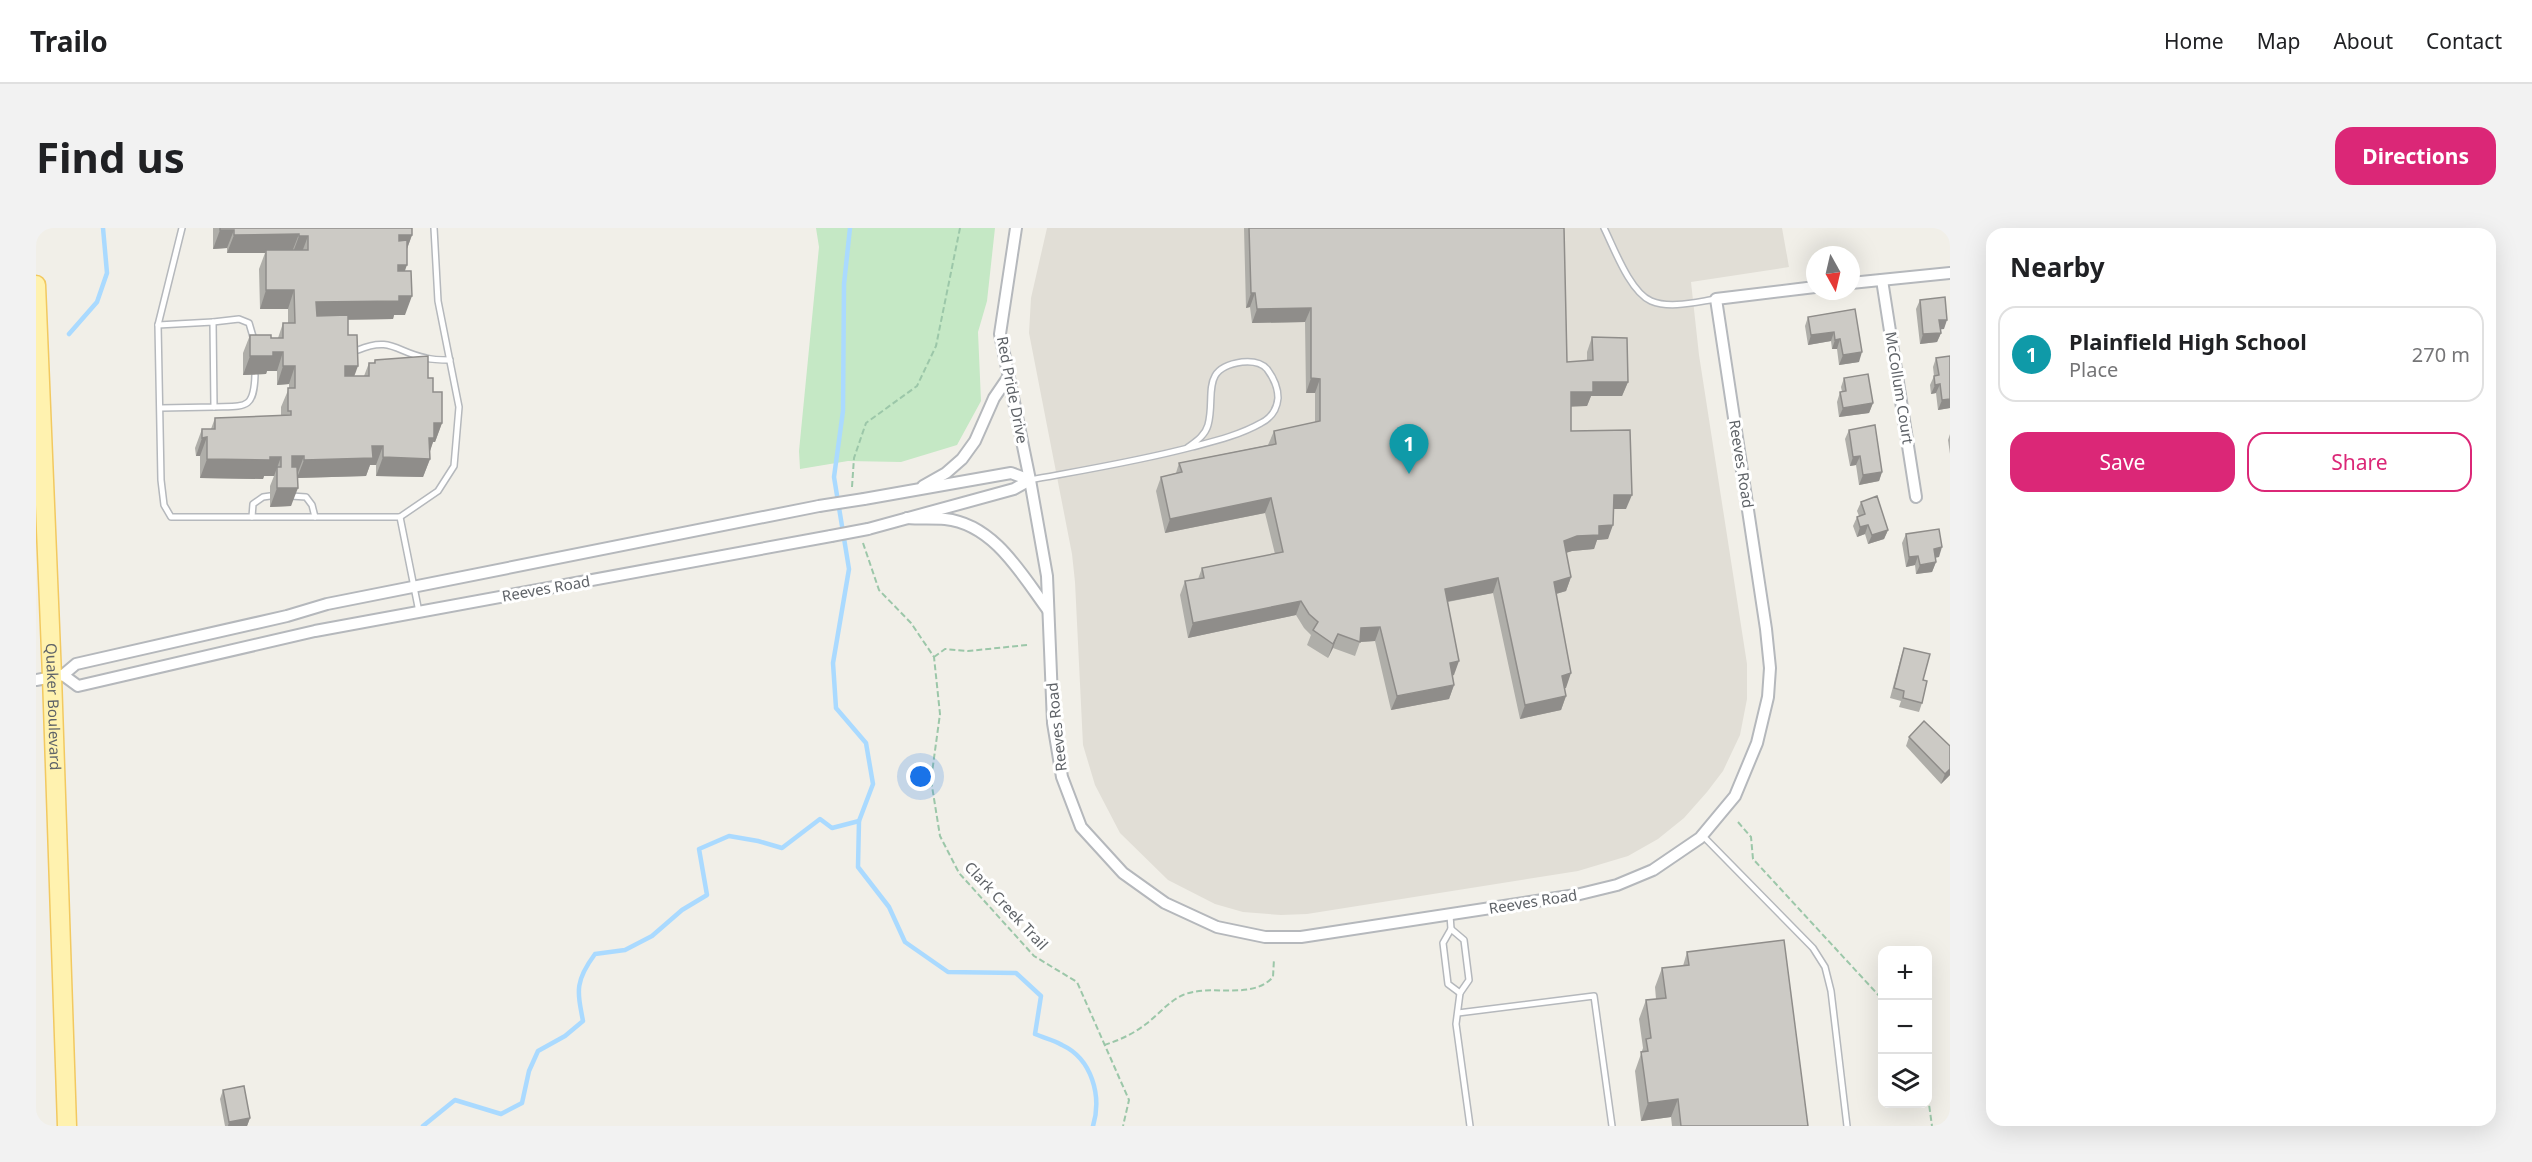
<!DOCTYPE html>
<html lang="en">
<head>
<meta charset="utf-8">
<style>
	:root { --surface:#fff; --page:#f2f2f2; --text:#202124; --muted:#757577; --line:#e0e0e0; --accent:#db2777 }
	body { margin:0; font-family:"Noto Sans",sans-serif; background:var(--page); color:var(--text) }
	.controls { position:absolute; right:18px; bottom:18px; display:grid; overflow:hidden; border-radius:12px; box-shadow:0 6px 24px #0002 }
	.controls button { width:54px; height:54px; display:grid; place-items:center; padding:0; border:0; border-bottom:2px solid var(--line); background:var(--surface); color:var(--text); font:30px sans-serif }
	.compass { position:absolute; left:1770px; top:18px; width:54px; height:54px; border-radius:50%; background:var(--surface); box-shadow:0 6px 24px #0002; rotate:172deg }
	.you { position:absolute; left:885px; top:549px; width:21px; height:21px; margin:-15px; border:4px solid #fff; border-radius:50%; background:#1a73e8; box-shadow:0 0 0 9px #1a73e833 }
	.badge { display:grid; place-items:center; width:39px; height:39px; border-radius:50%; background:var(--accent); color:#fff; font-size:20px; font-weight:700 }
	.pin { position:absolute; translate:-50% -50px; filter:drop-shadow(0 2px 3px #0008) }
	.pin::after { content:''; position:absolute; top:32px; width:21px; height:18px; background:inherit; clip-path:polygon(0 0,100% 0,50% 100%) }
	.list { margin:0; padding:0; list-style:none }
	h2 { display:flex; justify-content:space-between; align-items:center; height:78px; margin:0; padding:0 24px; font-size:26px }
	h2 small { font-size:20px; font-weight:400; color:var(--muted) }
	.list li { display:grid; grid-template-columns:39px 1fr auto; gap:18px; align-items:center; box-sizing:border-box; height:96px; margin:0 12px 12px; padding:0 12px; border:2px solid var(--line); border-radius:18px }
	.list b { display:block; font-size:22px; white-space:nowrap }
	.list p { margin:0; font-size:20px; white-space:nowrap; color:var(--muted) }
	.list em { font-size:20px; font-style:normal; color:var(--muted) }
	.actions { display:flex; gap:12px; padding:18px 24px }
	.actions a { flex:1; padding:14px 0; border:2px solid var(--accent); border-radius:18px; text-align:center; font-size:21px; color:var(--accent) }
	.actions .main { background:var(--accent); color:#fff }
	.icon { flex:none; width:33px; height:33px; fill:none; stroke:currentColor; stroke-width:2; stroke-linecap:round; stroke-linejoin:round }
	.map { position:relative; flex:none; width:1914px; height:898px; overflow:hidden; border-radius:18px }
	header { display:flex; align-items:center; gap:36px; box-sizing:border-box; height:84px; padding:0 30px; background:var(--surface); border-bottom:2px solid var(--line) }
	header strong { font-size:28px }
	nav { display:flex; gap:33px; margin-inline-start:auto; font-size:21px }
	.intro { display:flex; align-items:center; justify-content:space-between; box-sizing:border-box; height:144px; padding:0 36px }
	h1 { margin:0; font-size:42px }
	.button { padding:15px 27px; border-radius:18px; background:var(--accent); color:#fff; font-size:21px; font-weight:700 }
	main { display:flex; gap:36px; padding:0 36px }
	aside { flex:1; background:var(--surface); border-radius:18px; box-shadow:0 6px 24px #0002 }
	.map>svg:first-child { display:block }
	.education { fill:#e1ded6 }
	.green { fill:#c5e8c5 }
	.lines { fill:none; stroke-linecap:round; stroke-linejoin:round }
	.stream { stroke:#aadaff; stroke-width:4.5 }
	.lane-casing { stroke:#b5b8bc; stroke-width:8 }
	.street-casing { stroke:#b5b8bc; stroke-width:14 }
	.primary-casing { stroke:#f2c960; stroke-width:21 }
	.path { stroke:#9cc7a9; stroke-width:2; stroke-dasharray:6 3; stroke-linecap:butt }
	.lane { stroke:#fff; stroke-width:5 }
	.street { stroke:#fff; stroke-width:10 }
	.primary { stroke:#fff2af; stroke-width:18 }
	.street-bridge-casing { stroke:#b5b8bc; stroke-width:14; stroke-linecap:butt }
	.street-bridge { stroke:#fff; stroke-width:10 }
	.wall { fill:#afaea9 }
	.shaded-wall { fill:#8f8d8a }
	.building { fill:#cccac5; stroke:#8f8d8a; stroke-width:1.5 }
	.labels { text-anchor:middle; stroke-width:6; stroke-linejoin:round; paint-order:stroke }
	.street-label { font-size:15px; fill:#5f6368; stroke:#fff }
</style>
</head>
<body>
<header>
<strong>Trailo</strong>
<nav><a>Home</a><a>Map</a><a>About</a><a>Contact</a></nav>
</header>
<div class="intro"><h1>Find us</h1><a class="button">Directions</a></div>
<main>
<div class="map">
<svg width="1914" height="898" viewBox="0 0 1914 898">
	<rect width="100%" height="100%" fill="#f1efe8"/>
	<path class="education" d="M1011 0H1746L1753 39 1655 54 1663 127 1711 436V471L1704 507 1687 543 1671 564 1648 590 1622 611 1592 628 1542 643 1271 686 1245 687 1207 684 1179 676 1132 652 1084 605 1059 557 1047 517 1039 354 1036 326 993 105 995 70Z"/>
	<path class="green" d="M780 0H959L951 73 942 104 945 173 921 217 865 234 812 233 764 241 763 223 783 19Z"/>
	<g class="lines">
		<g class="stream">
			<path d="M814 0 808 56 807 183 798 249 813 341 797 435 800 480 830 515 837 556 823 593 822 639 853 679 869 714 912 744 980 745 1005 768 999 806C1008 810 1018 812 1026 817 1056 831 1066 868 1057 898"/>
			<path d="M33 106 61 74 71 45 67 0"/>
			<path d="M387 898 419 872 465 886 486 875 493 843 502 823 529 808 547 793C541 762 539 753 559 726L589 722 616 708 646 682 671 667 663 621 693 608 722 613 746 620 784 591 796 600 823 593"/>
		</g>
		<g class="lane-casing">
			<g id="lane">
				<path d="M146 0 122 97 125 252 128 277 135 289H364L402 263 418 238 423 179 402 73 398 0"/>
				<path d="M1568 0C1578 20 1594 64 1615 73 1634 81 1660 74 1680 71"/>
				<path d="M177 94 203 91 213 95 218 112"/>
				<path d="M122 97 177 94 178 179 125 180"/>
				<path d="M322 122C355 108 360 124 390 130 397 132 406 132 414 132"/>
				<path d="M178 179C209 178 218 182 219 147"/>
				<path d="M994 252C1048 242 1103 233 1156 219 1179 213 1204 207 1225 195 1235 190 1241 181 1242 170 1242 160 1237 149 1231 141 1225 134 1216 133 1206 134 1163 140 1180 168 1172 197 1169 208 1159 214 1151 220"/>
				<path d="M255 268 270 269 276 277 279 289"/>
				<path d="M216 289 217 276 227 269 234 268"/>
				<path d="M364 289 383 384"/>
				<path d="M1667 608 1777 720 1789 739 1795 763 1811 898"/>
				<path d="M1414 687 1415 701 1407 715 1412 756 1424 765"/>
				<path d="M1415 701 1428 712 1433 752 1424 765 1420 796 1434 898"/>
				<path d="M1422 785 1558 768 1576 898"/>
			</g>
		</g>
		<g class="street-casing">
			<g id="street">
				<path d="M980 0 964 106 994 252 1011 348 1017 495 1026 549 1045 599 1087 645 1129 675 1181 699 1229 709H1265L1540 667 1581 657 1617 642 1664 610 1699 568 1721 515 1732 469 1734 440 1730 401 1680 71 1779 59"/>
				<path d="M1846 52 1880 269"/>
				<path d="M1815 55 1914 45"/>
				<path d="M887 258 910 245 926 231 939 213 958 170 973 148"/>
				<path d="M828 271 975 245 994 252"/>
				<path d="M871 290C884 291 897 290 909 291 958 296 986 347 1012 382"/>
				<path d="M832 301 978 261 994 252"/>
				<path d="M27 447 42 458 279 403 795 308"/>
				<path d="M0 452 27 447 40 436 251 388 291 376 783 278"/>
			</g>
		</g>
		<g class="primary-casing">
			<g id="primary">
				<path id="s1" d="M0 57 16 448 31 898"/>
			</g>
		</g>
		<g class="path">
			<path d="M816 259 818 230 830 195 881 158 900 118 924 0"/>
			<path d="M827 315 843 362 875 395 898 429 904 486 895 552 904 608 923 645 998 728 1041 754 1093 872 1087 898"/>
			<path d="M898 429 909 421 932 423 991 417"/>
			<path d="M1702 594 1715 609 1717 631 1846 771"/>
			<path d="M1068 817C1084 812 1097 806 1110 796 1122 787 1133 773 1147 767 1175 755 1215 773 1237 749L1238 731"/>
			<path d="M1892 869 1896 898"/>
		</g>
		<use href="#lane" class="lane"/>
		<use href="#street" class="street"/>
		<use href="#primary" class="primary"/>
		<g class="street-bridge-casing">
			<g id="street-bridge">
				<path d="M783 278 828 271"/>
				<path d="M795 308 832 301"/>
			</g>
		</g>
		<use href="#street-bridge" class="street-bridge"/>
	</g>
	<g class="wall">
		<path d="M177 0H376V7L371 21 369 43V87H358L357 91 312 92V107L318 148H328L333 135H338L339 132 392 150 406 195 399 214H397L394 223V231L387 249 340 248V237H334L330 248 261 250 255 278 234 279V258L238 248H228L227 251 164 250V228H160L159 220 166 201H175L179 190 245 188V179L253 160V156L241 157V143H231L230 146 207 147V125L214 107 235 110H242L247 95H252V81H224L223 41 229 25H191V20L177 21Z"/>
		<path d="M1208 0H1528L1531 134 1551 133V124L1556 109 1592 154 1586 168H1555L1551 178H1535V203L1590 281H1577L1572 311 1561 312 1558 321 1536 323 1530 325 1535 349 1530 363 1520 366 1530 460H1528L1530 468 1525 482 1484 491 1457 365 1412 374 1418 447 1416 448 1418 457 1413 471 1355 482 1339 413 1324 414 1319 428 1297 420 1292 430 1271 417 1275 407 1268 400 1260 387 1152 410 1144 367 1149 353 1162 351 1166 340 1239 326 1229 285 1129 305 1120 263 1125 249 1140 245 1143 235 1232 217 1238 203 1279 194V165H1270L1269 94 1216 95 1214 79 1210 80Z"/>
		<path d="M1884 72 1908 101H1904L1905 105 1901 114 1884 116 1880 81Z"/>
		<path d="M1819 81 1823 134 1803 137 1801 121H1796L1795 113 1772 117 1769 98 1772 89Z"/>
		<path d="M1914 128V180L1902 182 1900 165 1895 166 1894 157 1898 148 1897 139 1900 130Z"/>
		<path d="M1808 150 1837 175 1833 185 1803 189 1801 174 1804 164H1806L1805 159Z"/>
		<path d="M1813 202 1846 244 1843 253 1823 257 1820 237 1814 238 1809 211Z"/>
		<path d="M1914 206V226L1912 212Z"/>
		<path d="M1825 274 1852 302 1848 311 1832 316 1829 306 1821 309 1817 298 1821 289 1823 288 1821 283Z"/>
		<path d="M1870 306 1903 329 1899 330 1900 334 1896 344 1880 346 1879 337 1870 339 1866 315Z"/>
		<path d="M1868 420 1887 452 1886 475 1883 484 1863 479 1865 473 1854 470 1865 429Z"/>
		<path d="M1873 509 1914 547 1905 556 1870 518Z"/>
		<path d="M1651 724 1772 898H1636L1635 889 1605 893 1599 843 1607 820 1603 791 1610 772 1620 771 1619 759 1626 740 1647 738Z"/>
		<path d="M187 862 214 890 211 898H189L184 871Z"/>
	</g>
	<g class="shaded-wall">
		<path d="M184 2H198L191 20 177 21Z"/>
		<path d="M263 6 256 24 230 22 229 25H191L198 7Z"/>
		<path d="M363 7H376L369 26H356Z"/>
		<path d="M263 8H272L265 27H256Z"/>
		<path d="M362 37H371L364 56H355Z"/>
		<path d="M230 62H258L252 81H224Z"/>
		<path d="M1215 65H1219L1214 79 1210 80Z"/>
		<path d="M363 68H376L369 87H358L357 91 274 92 280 74Z"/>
		<path d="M1275 80 1269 94 1216 95 1221 81Z"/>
		<path d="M1903 92H1911L1908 101 1900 102Z"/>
		<path d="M1798 104 1795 113 1772 117 1775 107Z"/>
		<path d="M1905 105 1901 114 1884 116 1887 106Z"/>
		<path d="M1804 111 1801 121H1796L1799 112Z"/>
		<path d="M237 124H247L241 143H231L230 146 207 147 214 128Z"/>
		<path d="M1826 124 1823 134 1803 137 1807 127Z"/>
		<path d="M247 138H259L253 156 241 157Z"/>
		<path d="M309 138H322L315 157H302Z"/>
		<path d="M1275 150 1284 151 1279 165H1270Z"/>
		<path d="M1557 154H1592L1586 168H1555L1551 178 1529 179 1535 164Z"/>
		<path d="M1904 156 1900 165 1895 166 1899 157Z"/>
		<path d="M1914 171V180L1902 182 1906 172Z"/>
		<path d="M1837 175 1833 185 1803 189 1807 180Z"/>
		<path d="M398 195H406L399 214H397L392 229H387Z"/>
		<path d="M171 209 164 228H160L166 210Z"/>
		<path d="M336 218H347L340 237H334L330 248 261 250 268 232Z"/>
		<path d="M256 228H268L261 247H249Z"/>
		<path d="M1824 228 1820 237 1814 238 1817 229Z"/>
		<path d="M245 229 238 248H228L227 251 164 250 171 231Z"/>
		<path d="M347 229 394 231 387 249 340 248Z"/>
		<path d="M1846 244 1843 253 1823 257 1827 247Z"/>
		<path d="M241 260H262L255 278 234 279Z"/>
		<path d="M1578 267H1596L1590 281H1572Z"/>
		<path d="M1235 270 1229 285 1129 305 1134 291Z"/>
		<path d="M1577 297 1572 311 1561 312 1558 321 1536 323 1523 327 1528 313 1563 298Z"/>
		<path d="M1832 297 1829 306 1821 309 1824 299Z"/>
		<path d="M1852 302 1848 311 1832 316 1836 307Z"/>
		<path d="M1906 319 1903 329 1894 330 1898 321Z"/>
		<path d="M1882 328 1879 337 1870 339 1873 329Z"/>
		<path d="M1900 334 1896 344 1880 346 1884 337Z"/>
		<path d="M1535 349 1530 363 1513 368 1518 354Z"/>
		<path d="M1462 350 1457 365 1404 375 1409 361Z"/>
		<path d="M1265 373 1260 387 1152 410 1157 395Z"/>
		<path d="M1344 399 1339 413 1324 414 1325 400Z"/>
		<path d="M1302 406 1297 420 1292 430 1297 416Z"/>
		<path d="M1423 433 1418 447 1409 449 1414 435Z"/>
		<path d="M1535 445 1530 460 1521 462 1526 448Z"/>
		<path d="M1418 457 1413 471 1355 482 1361 468Z"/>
		<path d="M1530 468 1525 482 1484 491 1489 477Z"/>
		<path d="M1914 541V547L1905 556 1909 546Z"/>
		<path d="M1642 871 1635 889 1605 893 1612 875Z"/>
		<path d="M214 890 211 898H192L193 894Z"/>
	</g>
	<g class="building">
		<path d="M184 0H376V7H363V13L371 12V37H362V43H375L376 68H363V73L280 74 281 88 312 87V107H321L322 138H309V148H333V135H339V132L392 128V150H397V164H406V195H398V210H393L394 231 347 229V218H336L337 230 268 232V228H256V239H261L262 260H241V239H245V229H234V232L171 231V209L166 210V201H179V190L255 187V183H252V160H259V138H247V124H237V128H214V107H235V110H247V95H259L258 62H230V22H272V8H263V6L198 7V2H184Z"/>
		<path d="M1213 0H1528L1531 134 1557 132 1556 109 1591 110 1592 154H1557V164H1535V203L1594 202 1596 267H1578L1577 297 1563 298V307L1541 308 1528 313 1535 349 1518 354 1535 445 1526 448 1530 468 1489 477 1462 350 1409 361 1423 433 1414 435 1418 457 1361 468 1344 399 1325 400 1324 414 1302 406 1297 416 1277 402 1282 394 1273 386 1265 373 1157 395 1149 353 1168 350 1166 340 1247 324 1235 270 1134 291 1125 249 1146 244 1143 235 1240 216 1238 203 1284 193V151L1275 150V80L1221 81 1219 65H1215Z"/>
		<path d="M1909 69 1911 92H1903L1905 105 1887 106 1884 72Z"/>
		<path d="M1819 81 1826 124 1807 127 1804 111 1799 112 1798 104 1775 107 1772 89Z"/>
		<path d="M1914 128V171L1906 172 1904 156 1899 157 1898 148 1903 147 1900 130Z"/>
		<path d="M1832 146 1837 175 1807 180 1804 164 1810 163 1808 150Z"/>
		<path d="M1839 197 1846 244 1827 247 1824 228 1817 229 1813 202Z"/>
		<path d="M1841 268 1852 302 1836 307 1832 297 1824 299 1821 289 1829 286 1825 274Z"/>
		<path d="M1903 301 1906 319 1898 321 1900 334 1884 337 1882 328 1873 329 1870 306Z"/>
		<path d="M1868 420 1894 426 1887 452 1891 453 1886 475 1867 470 1868 463 1858 460Z"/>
		<path d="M1888 493 1914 518V541L1909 546 1873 509Z"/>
		<path d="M1748 712 1772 898H1645L1642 871 1612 875 1605 824 1612 823 1610 811 1615 810 1610 772 1630 770 1626 740 1653 737 1651 724Z"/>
		<path d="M208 858 214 890 193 894 187 862Z"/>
	</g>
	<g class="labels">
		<g class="street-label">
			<text transform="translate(1863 160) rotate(81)" y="5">McCollum Court</text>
			<text transform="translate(976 162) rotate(79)" y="5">Red Pride Drive</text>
			<text transform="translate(1705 236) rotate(81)" y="5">Reeves Road</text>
			<text transform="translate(510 361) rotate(-10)" y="5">Reeves Road</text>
			<text dy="5" stroke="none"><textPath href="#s1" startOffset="422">Quaker Boulevard</textPath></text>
			<text transform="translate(1021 499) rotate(-96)" y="5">Reeves Road</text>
			<text transform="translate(1497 674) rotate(-9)" y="5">Reeves Road</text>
			<text transform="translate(970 678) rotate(47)" y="5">Clark Creek Trail</text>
		</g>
	</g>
</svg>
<div class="controls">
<button>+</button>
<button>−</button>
<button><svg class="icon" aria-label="layers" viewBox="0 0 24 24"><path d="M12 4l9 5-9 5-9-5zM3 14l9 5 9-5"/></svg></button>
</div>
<svg class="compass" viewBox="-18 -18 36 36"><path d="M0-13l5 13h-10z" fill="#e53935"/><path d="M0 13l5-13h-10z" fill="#757577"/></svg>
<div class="you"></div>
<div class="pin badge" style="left:1373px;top:246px;background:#0f9aa8">1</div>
</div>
<aside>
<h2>Nearby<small></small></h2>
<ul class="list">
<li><span class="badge" style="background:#0f9aa8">1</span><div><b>Plainfield High School</b><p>Place</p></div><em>270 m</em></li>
</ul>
<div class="actions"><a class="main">Save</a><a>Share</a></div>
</aside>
</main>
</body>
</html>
